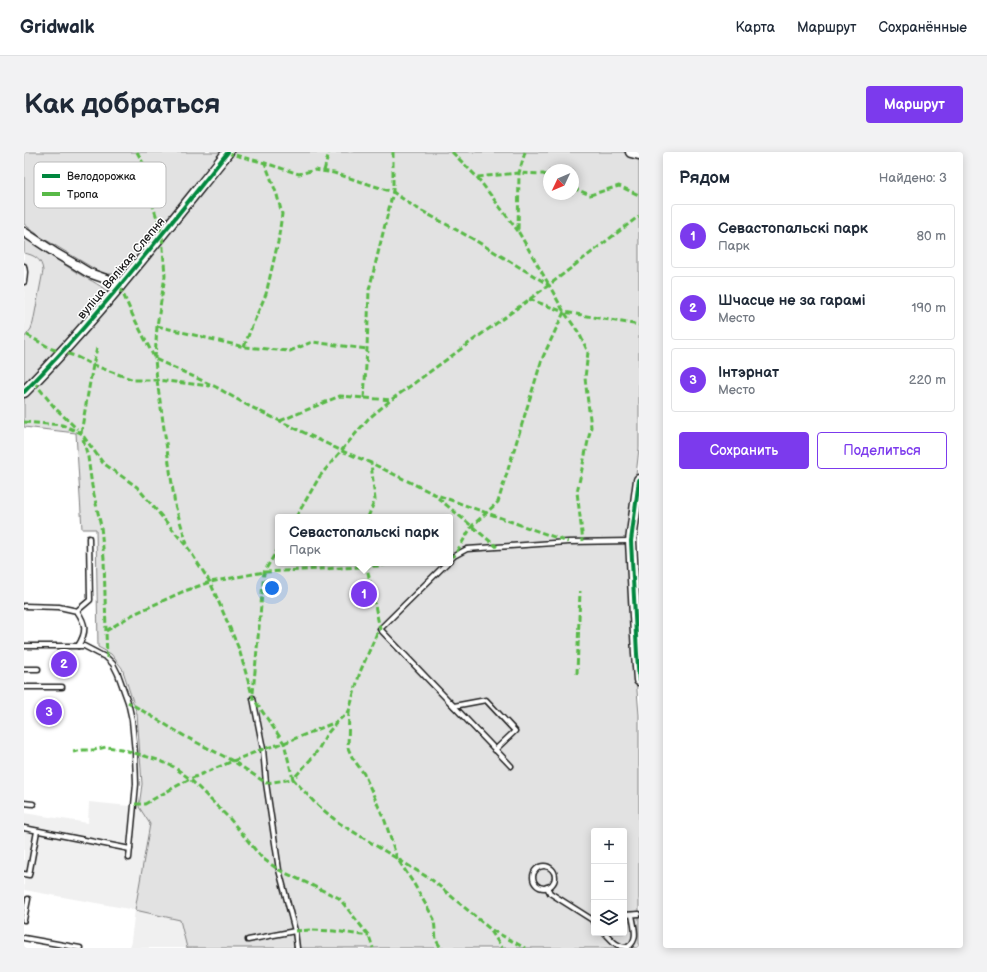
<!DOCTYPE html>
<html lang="ru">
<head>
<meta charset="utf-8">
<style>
	:root { --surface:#fff; --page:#f2f2f3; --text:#1f2937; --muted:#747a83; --line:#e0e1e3; --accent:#7c3aed }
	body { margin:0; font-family:"Balsamiq Sans",sans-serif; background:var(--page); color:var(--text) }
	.controls { position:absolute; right:12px; bottom:12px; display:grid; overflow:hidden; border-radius:4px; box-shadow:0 2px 10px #0003 }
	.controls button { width:36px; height:36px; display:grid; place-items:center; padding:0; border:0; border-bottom:1px solid var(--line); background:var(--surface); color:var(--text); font:20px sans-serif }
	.compass { position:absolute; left:519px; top:12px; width:36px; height:36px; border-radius:50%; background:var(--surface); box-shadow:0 2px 10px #0003; rotate:226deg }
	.you { position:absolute; left:248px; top:436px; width:14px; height:14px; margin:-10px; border:3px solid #fff; border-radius:50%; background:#1a73e8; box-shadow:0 0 0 6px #1a73e833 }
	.badge { display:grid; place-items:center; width:26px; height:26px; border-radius:50%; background:var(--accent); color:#fff; font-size:13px; font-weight:700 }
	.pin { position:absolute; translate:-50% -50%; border:2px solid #fff; box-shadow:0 1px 4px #0006 }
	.popup { position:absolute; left:251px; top:362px; width:178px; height:52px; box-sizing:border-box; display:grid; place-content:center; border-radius:4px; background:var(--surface); filter:drop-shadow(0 1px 3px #0005); font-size:13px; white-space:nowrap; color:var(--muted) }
	.popup b { font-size:15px; color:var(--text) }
	.popup::after { content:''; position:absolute; left:50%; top:100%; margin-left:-8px; border:8px solid transparent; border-top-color:var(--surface) }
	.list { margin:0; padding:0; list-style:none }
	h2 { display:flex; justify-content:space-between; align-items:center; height:52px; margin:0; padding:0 16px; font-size:17px }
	h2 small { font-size:13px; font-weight:400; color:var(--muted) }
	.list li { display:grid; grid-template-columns:26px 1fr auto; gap:12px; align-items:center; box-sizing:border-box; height:64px; margin:0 8px 8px; padding:0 8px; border:1px solid var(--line); border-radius:4px }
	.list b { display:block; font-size:15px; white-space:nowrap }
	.list p { margin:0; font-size:13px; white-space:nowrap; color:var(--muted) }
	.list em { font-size:13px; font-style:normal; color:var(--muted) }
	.actions { display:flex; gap:8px; padding:12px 16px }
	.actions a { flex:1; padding:9px 0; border:1px solid var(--accent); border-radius:4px; text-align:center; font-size:14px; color:var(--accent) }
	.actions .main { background:var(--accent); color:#fff }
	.icon { flex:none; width:22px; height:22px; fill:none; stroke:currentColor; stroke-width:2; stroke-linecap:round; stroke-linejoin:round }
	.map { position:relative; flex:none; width:615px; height:796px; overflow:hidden; border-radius:4px }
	header { display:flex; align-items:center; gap:24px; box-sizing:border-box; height:56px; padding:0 20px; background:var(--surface); border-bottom:1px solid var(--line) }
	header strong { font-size:19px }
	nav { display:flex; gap:22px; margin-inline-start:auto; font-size:14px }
	.intro { display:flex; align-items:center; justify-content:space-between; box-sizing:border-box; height:96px; padding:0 24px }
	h1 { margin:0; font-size:28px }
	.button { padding:10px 18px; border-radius:4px; background:var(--accent); color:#fff; font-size:14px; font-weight:700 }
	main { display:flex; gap:24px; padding:0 24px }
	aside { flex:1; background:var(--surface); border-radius:4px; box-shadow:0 2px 10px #0003 }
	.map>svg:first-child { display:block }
	.built { fill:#f0f0f0 }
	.green { fill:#e2e2e2; stroke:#7f7f7f; fill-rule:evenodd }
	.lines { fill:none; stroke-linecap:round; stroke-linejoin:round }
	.service-casing { stroke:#1c1c1c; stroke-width:7 }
	.minor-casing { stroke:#1c1c1c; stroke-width:11 }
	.tertiary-casing { stroke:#1c1c1c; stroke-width:13 }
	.service { stroke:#fff; stroke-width:4 }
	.minor { stroke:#fff; stroke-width:8 }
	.tertiary { stroke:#fff; stroke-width:10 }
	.quiet { stroke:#58b947; stroke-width:3; stroke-dasharray:6 3; stroke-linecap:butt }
	.cycleway-casing { stroke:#fff; stroke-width:6 }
	.cycleway { stroke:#00873e; stroke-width:4 }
	.labels { text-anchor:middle; stroke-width:3; stroke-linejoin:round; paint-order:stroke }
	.street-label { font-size:12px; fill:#1c1c1c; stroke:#fff }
	.key { fill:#fff; stroke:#bbb; stroke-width:1 }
	.key-label { font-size:11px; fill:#1c1c1c }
</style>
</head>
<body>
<header>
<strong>Gridwalk</strong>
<nav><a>Карта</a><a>Маршрут</a><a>Сохранённые</a></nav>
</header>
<div class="intro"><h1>Как добраться</h1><a class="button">Маршрут</a></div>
<main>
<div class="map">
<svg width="615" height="796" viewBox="0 0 615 796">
	<rect width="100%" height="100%" fill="#fff"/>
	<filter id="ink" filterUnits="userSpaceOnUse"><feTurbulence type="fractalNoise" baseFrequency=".025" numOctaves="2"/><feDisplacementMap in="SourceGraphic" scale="8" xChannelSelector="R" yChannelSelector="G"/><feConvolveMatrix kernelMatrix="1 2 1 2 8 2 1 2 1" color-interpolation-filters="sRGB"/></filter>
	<g filter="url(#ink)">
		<g class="built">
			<path d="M0 101 10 103 14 107 17 112 19 119 9 171 7 177 0 186Z"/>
			<path d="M65 650 115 655 126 672 111 757 156 768 163 796H106L111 758 0 738V661L64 671Z"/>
		</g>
		<g class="green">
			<path d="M0 0H199L136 77 98 122H79L17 85 0 72Z"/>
			<path d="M211 0H599L615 5V296L605 388 610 502 615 563V796H163L156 768 111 758 126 672 115 655 118 632 113 562 98 516 87 502 74 495 72 377H58L52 281 0 275V245C76 169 143 84 211 0ZM525 18H549V42H525ZM254 365H426V411H254ZM570 679H600V781H570Z"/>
			<path d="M0 85C17 97 34 109 52 120 63 127 74 131 84 140L36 197 0 235V186L7 177 9 171 19 119C18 107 10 103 0 101Z"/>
		</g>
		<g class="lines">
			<g class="service-casing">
				<g id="service">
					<path d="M0 114 1 120 0 130"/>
					<path d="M426 408 430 404 443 397 544 390 606 389"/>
					<path d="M423 411 356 477 487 614"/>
					<path d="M0 454 35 455 53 459C62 472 63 480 54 494"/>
					<path d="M53 459 66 448 65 386"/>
					<path d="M0 494H60L83 506 89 512 94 522 104 550 108 568 111 601 112 632 105 706"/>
					<path d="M0 517H14"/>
					<path d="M0 535H38"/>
					<path d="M229 546 239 597 242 631 255 718 271 779 273 796"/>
					<path d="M430 554 462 548 491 579 471 598"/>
					<path d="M0 651 9 652"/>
					<path d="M0 676 106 697"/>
					<circle cx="520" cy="725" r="11"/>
					<path d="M0 722 5 723 13 679"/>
					<path d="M523 735 526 741 567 767 570 770"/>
					<path d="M600 763 615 762"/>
					<path d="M0 768 4 747"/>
					<path d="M581 781C588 788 593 796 604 795 615 788 610 775 608 763"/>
					<path d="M0 786 56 796"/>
					<path d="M224 788 271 779"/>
				</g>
			</g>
			<g class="minor-casing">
				<path id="minor" d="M0 80 33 102 52 113 65 121 85 128 96 135"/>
			</g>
			<g class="tertiary-casing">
				<g id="tertiary">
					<path d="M607 0 615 2"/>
					<path d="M0 240C74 165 138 82 204 0"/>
					<path d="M615 328 607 389 613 502 615 528"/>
				</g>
			</g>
			<use href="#service" class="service"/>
			<use href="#minor" class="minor"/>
			<use href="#tertiary" class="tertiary"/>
			<g class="quiet">
				<path d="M113 0 124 20 123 35 138 82 141 124 133 174 131 207 133 228 151 353 163 392"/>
				<path d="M428 0 453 25 495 21 519 22 525 24"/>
				<path d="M501 0 495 21 494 79 524 131"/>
				<path d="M203 1 241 11 275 22 291 18 310 21 369 40 389 54 449 87 525 133 540 160 555 181 564 200 561 226 567 275 553 340 559 389"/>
				<path d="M300 19 305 0"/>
				<path d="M453 25 494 79"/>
				<path d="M549 36 566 43 595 34 615 43"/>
				<path d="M96 135 108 162 131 207 192 235 223 253 256 269 318 299 347 311 410 342 544 390"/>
				<path d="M505 147 540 160"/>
				<path d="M133 174 220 195 266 199 288 190 343 197"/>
				<path d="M3 183 28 197 51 204 69 213 110 228H133L186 234"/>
				<path d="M220 195 228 174 242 142 254 90 258 62 253 43 241 11"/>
				<path d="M10 230 31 256 53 277"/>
				<path d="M340 246 343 197 345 138 369 40V0"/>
				<path d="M256 269 316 244 367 248"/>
				<path d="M0 270 38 273 57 281 79 311 113 335 164 396 186 430 215 497 229 546 260 591 269 627 242 631 209 609 162 585 104 550"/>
				<path d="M57 281 69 213 73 196"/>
				<path d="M59 287 64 305 68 334 77 374 80 407 82 479"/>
				<path d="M414 346 473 395"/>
				<path d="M272 365 296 324 344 267 367 248 525 133 615 64"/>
				<path d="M344 365 351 348 347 311"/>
				<path d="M426 404H430L448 374 474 350 518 207 540 160 615 173"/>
				<path d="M342 411 356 477 353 481 336 520 325 559 314 569 302 583 294 598 287 607 269 627 291 651 315 671 408 728 466 777 501 796"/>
				<path d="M83 506 82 479 108 463 158 440 186 430 240 420 354 414 371 411"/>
				<path d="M553 522 556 439"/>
				<path d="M229 541 240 420 254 397"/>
				<path d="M325 559 324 596 328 605 340 622 361 669 373 706 390 732 410 767 412 788 417 796"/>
				<path d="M49 600 59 598H70L82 595 97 597 134 608 150 615 166 627 206 667 238 706 255 718 315 746 345 784 349 796"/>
				<path d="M111 652H121L149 636 166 627 209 609 239 597 260 591 312 570"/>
				<path d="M271 779 286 778 310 779 345 784"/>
				<path d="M467 779 478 796"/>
			</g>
			<g class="cycleway-casing">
				<g id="cycleway">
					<path d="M0 240C74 165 138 82 204 0"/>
					<path d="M615 328 607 389 613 502 615 528"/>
				</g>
			</g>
			<use href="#cycleway" class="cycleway"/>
		</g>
	</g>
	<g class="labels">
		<g class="street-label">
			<text transform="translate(97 116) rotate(-50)" y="4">вуліца Вялікая Слепня</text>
		</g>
	</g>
	<rect x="10" y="10" width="132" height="46" rx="6" class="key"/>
	<rect x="18" y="22" width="18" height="4" fill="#00873e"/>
	<rect x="18" y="40" width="18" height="4" fill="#58b947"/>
	<g class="key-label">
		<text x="43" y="28">Велодорожка</text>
		<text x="43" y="46">Тропа</text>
	</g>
</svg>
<div class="controls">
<button>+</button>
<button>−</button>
<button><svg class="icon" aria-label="layers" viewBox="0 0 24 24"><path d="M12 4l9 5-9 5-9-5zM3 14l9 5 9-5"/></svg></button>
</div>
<svg class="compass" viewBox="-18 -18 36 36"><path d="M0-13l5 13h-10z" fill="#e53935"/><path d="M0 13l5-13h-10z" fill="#747a83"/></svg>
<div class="you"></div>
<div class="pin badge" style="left:340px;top:442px">1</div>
<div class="popup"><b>Севастопальскі парк</b>Парк</div>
<div class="pin badge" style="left:40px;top:512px">2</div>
<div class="pin badge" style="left:25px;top:560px">3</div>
</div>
<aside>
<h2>Рядом<small>Найдено: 3</small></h2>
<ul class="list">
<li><span class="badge">1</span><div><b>Севастопальскі парк</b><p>Парк</p></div><em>80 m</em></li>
<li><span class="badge">2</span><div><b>Шчасце не за гарамі</b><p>Место</p></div><em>190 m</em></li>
<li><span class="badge">3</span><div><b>Інтэрнат</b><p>Место</p></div><em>220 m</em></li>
</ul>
<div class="actions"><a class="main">Сохранить</a><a>Поделиться</a></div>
</aside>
</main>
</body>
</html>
